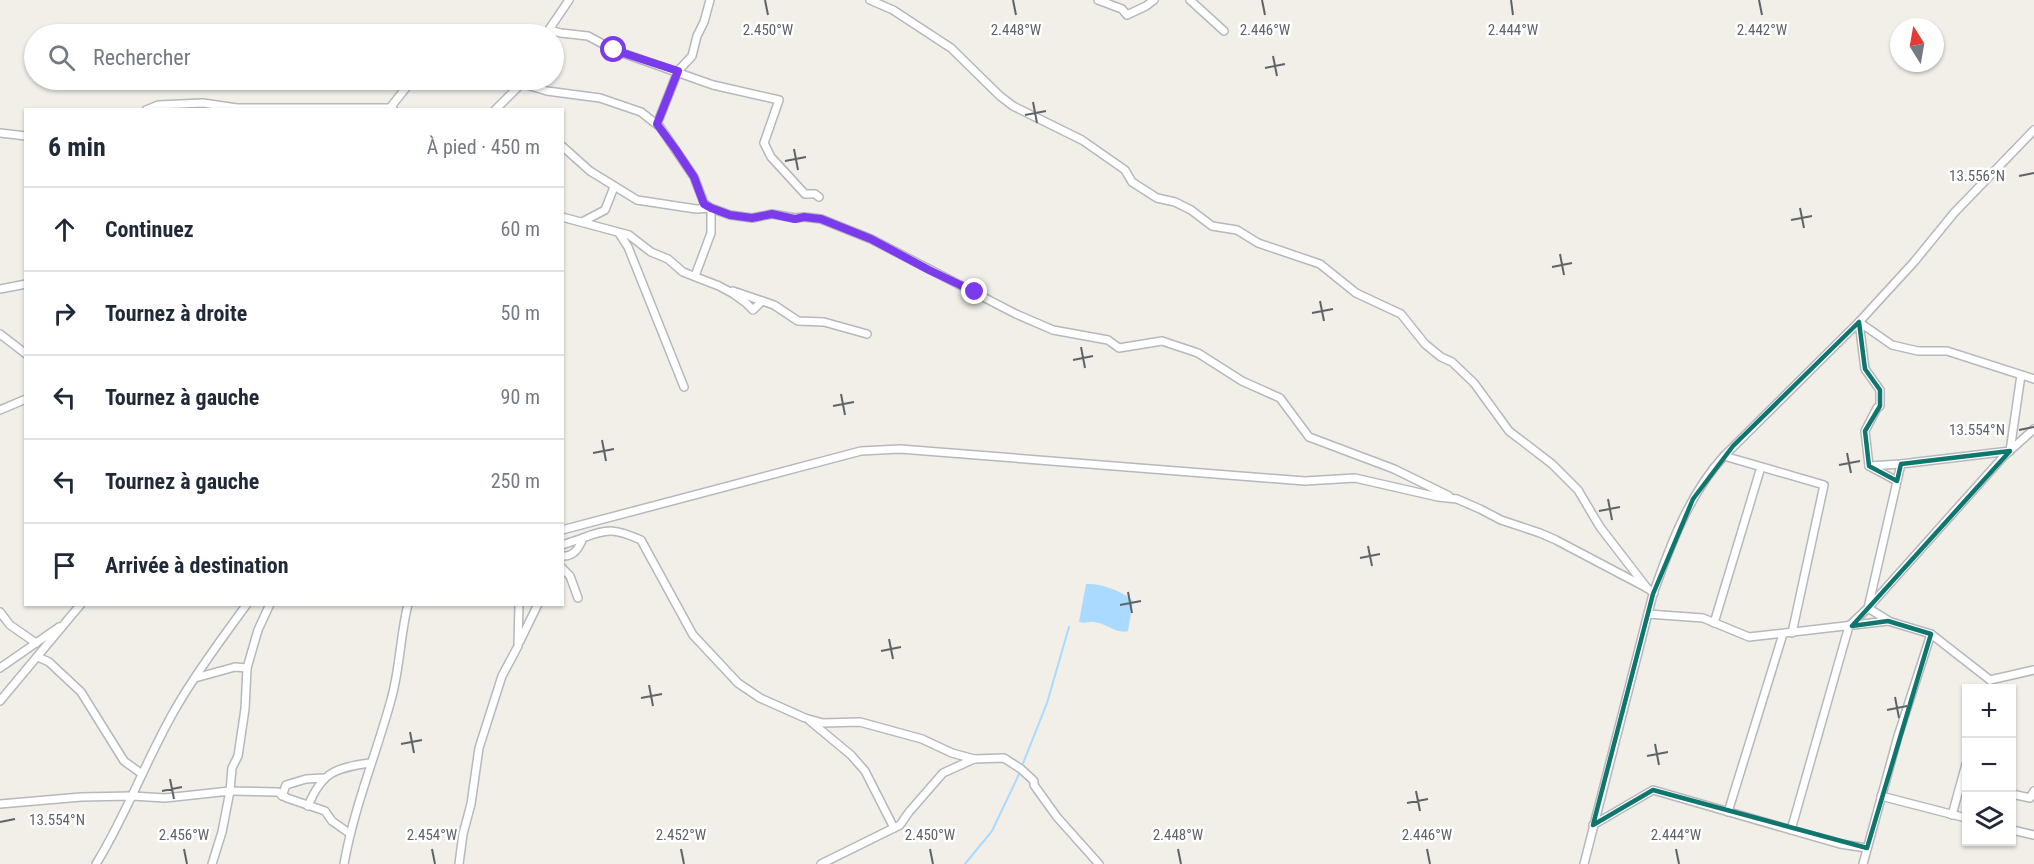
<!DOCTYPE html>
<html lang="fr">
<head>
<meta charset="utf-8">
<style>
	:root { --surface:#fff; --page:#f6f6f7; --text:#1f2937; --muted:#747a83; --line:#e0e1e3 }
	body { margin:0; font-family:"Roboto Condensed",sans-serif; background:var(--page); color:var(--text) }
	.controls { position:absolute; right:18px; bottom:18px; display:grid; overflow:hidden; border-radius:0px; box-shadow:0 2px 4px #0004 }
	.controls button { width:54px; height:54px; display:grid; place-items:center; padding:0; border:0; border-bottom:2px solid var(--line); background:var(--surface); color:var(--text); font:30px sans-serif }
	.compass { position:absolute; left:1890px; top:18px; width:54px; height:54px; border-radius:50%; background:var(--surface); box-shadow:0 2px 4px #0004; rotate:349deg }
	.stop { position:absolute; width:18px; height:18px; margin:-14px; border:4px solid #7c3aed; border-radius:50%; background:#fff }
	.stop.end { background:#7c3aed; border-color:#fff; box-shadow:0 2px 6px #0008 }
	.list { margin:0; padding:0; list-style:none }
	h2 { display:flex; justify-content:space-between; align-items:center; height:78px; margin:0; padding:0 24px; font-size:26px }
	h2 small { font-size:20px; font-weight:400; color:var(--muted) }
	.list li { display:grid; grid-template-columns:39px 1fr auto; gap:18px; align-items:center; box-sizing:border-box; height:84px; padding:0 24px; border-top:2px solid var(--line) }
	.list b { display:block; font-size:22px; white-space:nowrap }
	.list em { font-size:20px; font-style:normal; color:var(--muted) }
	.icon { flex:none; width:33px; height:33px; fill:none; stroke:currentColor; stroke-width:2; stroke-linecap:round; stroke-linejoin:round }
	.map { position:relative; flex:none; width:2034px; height:864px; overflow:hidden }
	.search { position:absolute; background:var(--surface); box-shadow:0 2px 4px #0004; left:24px; top:24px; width:540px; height:66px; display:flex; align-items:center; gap:15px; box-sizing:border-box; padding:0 21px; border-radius:33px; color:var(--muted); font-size:22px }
	.panel { position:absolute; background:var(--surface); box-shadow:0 2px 4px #0004; left:24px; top:108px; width:540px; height:498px; border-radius:0px }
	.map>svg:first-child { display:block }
	.water { fill:#aadaff }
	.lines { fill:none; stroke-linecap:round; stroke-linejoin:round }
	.stream { stroke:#aadaff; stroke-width:2 }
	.minor-casing { stroke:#b5b8bc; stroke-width:10 }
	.minor { stroke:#fff; stroke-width:7 }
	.route { stroke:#7c3aed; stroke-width:8 }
	.marked { fill:none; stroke:#0f766e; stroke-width:4.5; stroke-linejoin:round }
	.ticks { fill:none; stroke:#5f6368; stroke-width:2 }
	.ticks-label { font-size:15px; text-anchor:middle; fill:#5f6368; stroke:#fff; stroke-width:5; stroke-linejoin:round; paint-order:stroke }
</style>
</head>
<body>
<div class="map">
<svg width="2034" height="864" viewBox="0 0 2034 864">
	<rect width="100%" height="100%" fill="#f1efe8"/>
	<path class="water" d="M1086 584C1100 583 1123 591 1133 601L1128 631C1115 634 1106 623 1094 622 1088 621 1085 624 1079 622Z"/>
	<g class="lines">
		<g class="stream">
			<path d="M1022 766 1047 703 1069 627"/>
			<path d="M965 864 992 831 1020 772"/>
		</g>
		<g class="minor-casing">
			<g id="minor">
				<path d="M870 0 893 10 951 48 1000 96 1013 106 1082 140 1125 170 1132 182 1157 198 1175 202 1191 210 1212 226 1237 230 1258 243 1320 264 1356 293 1401 314 1425 344 1441 357 1452 362 1474 383 1509 431 1552 464 1578 490 1600 527 1647 588 1654 593"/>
				<path d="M1098 0 1122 9 1127 15 1146 6 1154 0"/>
				<path d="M1190 0 1224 31"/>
				<path d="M549 30 561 33 588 36 614 50 713 85 779 100 764 143 771 157 805 194H815L819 197"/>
				<path d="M546 34 569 0"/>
				<path d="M510 80 547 91 600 98 641 112 660 127 694 177 704 203 711 208 730 215 752 218 772 214 795 218 804 217 821 219 871 239 1016 314 1053 330 1108 340 1119 348 1162 341 1198 353 1242 381 1280 398 1309 437 1394 469 1449 496"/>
				<path d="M146 110 158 105 203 103 237 108H390"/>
				<path d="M394 110 390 108 412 80"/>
				<path d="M495 110 518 87 522 80"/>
				<path d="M657 124 678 71 692 56 697 36 704 22 710 0"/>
				<path d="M0 133 26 136"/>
				<path d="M562 146 590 171 637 200 696 209 711 208V233L695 276"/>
				<path d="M562 217 629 235 651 252 668 259 683 272 719 286 732 293 746 303 753 310 762 301"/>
				<path d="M582 222 605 210 614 187"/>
				<path d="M619 233 628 247 684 387"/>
				<path d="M0 289 26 284"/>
				<path d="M733 291 774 305 798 321 824 322 867 334"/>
				<path d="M1859 322 1865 369 1880 390V406L1877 408 1865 431 1869 466 1897 481"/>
				<path d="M1859 322 1892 345 1918 351H1947L2034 379"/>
				<path d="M0 334 26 354"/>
				<path d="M0 410 26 399"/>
				<path d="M1724 456 1824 485 1792 633"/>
				<path d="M1869 466 1901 464 2010 451 2021 375"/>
				<path d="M562 530 861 451 900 449 1305 481 1355 478 1438 497 1457 499 1480 509 1501 520 1540 533 1556 540 1647 588"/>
				<path d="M562 545 583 538"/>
				<path d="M562 556C574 557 579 548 583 538 608 528 616 529 641 540L693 635 738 683 760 698 805 718 823 723 860 722 922 739 952 753 974 759 1004 758 1021 769 1034 781V785L1057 817 1099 864"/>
				<path d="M562 568 570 576 578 598"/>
				<path d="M270 604 258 630 247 668 245 709 238 756 232 768 230 791 278 792 287 798 325 811 332 821 349 833"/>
				<path d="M0 612 10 625 36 643"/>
				<path d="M1648 614 1703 618 1749 637 1888 621 1931 634 1990 680"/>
				<path d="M1889 621 1868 608 1901 464"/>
				<path d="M1714 623 1761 467"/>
				<path d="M520 641 538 604"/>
				<path d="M38 657 49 662 81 692 124 761 142 774"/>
				<path d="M0 668 59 627"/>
				<path d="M195 678 235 667 247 668"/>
				<path d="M1990 680 2034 670"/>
				<path d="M0 701 81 604"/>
				<path d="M810 721 851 755 865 771 894 828"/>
				<path d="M2012 794 2030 798 2034 791"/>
				<path d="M282 796 286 785 306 779 324 778"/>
				<path d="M1881 796 1966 818"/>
				<path d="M0 804 81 797 132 796 165 798 230 791 222 832 212 864"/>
				<path d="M308 806C322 772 335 768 370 763"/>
				<path d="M1728 812 1783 634"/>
				<path d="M1952 815 1966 764"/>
				<path d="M1593 825 1653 790 1840 844 1867 848"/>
				<path d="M1791 830 1849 626 1868 608 2004 456 2034 429"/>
				<path d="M2012 830 2034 835"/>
				<path d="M96 864C127 814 147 757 177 706 198 670 223 637 247 604"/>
				<path d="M344 864C354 807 376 755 391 700 400 669 400 636 408 604"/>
				<path d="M459 864 463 834 471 804 479 748 502 676 518 646 519 604"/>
				<path d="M821 864 900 825 909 812 943 773 974 759"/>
				<path d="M1584 864 1653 594C1670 546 1689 494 1724 456L1859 322 1914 262 1954 213 2034 130"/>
				<path d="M1863 864 1898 736 1931 634"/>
			</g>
		</g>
		<use href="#minor" class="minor"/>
	</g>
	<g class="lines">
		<path class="route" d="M614 50 678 71 657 124 676 150 694 177 704 204 711 208 730 215 752 218 772 214 795 219 804 217 821 219 871 239 929 270 975 292"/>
	</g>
	<path class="marked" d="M1859 322 1865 369 1880 390V406L1865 431 1869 466 1897 481 1901 464 2010 451 1852 626 1888 621 1931 634 1867 848 1653 790 1593 825 1653 594 1693 499 1733 446Z"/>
	<path class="ticks" d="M765 0 768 15M1013 0 1016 15M1262 0 1265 15M1511 0 1513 15M1759 0 1762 15M1273 56 1277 76M1265 68 1285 64M1033 102 1037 123M1025 115 1046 111M794 149 798 170M785 161 806 157M2019 176 2034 173M1800 208 1804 228M1791 220 1812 216M1560 254 1564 275M1552 267 1572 263M1320 301 1324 321M1312 313 1333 309M1081 347 1085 368M1073 360 1093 356M841 394 845 415M833 406 854 402M2019 430 2034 427M602 440 606 461M593 453 614 449M1847 453 1851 473M1839 465 1860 461M1608 499 1612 520M1599 511 1620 507M1368 546 1372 566M1360 558 1380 554M1128 592 1132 613M1120 605 1141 601M889 639 893 659M881 651 901 647M649 685 653 706M1895 697 1899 718M641 698 662 694M1887 710 1907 706M410 732 414 753M401 744 422 740M1655 744 1659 765M1647 756 1668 752M170 779 174 799M162 791 182 787M1416 791 1420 811M1407 803 1428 799M0 822 15 819M184 849 187 864M432 849 435 864M681 849 684 864M930 849 933 864M1178 849 1181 864M1427 849 1430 864M1676 849 1679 864"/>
	<g class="ticks-label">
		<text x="768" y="35">2.450°W</text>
		<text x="1016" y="35">2.448°W</text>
		<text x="1265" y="35">2.446°W</text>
		<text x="1513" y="35">2.444°W</text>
		<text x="1762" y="35">2.442°W</text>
		<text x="1977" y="181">13.556°N</text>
		<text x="1977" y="435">13.554°N</text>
		<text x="57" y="825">13.554°N</text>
		<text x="184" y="840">2.456°W</text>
		<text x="432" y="840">2.454°W</text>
		<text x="681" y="840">2.452°W</text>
		<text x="930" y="840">2.450°W</text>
		<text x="1178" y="840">2.448°W</text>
		<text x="1427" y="840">2.446°W</text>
		<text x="1676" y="840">2.444°W</text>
	</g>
</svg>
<div class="controls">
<button>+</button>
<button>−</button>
<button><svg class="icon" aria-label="layers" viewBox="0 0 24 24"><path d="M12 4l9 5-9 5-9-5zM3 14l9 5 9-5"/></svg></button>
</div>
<svg class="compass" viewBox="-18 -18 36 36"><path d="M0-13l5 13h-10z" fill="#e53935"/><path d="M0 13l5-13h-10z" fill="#747a83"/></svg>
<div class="stop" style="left:614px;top:50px"></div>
<div class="stop end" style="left:975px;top:292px"></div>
<div class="search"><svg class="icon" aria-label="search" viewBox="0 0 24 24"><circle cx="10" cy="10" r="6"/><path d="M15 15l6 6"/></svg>Rechercher</div>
<section class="panel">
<h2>6 min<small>À pied · 450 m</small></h2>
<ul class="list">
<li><svg class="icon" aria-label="ahead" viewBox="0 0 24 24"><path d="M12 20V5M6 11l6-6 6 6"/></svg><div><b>Continuez</b></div><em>60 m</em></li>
<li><svg class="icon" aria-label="right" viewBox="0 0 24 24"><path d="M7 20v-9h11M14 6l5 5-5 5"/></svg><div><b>Tournez à droite</b></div><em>50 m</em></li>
<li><svg class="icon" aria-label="left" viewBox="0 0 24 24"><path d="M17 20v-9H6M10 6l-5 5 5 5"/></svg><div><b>Tournez à gauche</b></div><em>90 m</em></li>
<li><svg class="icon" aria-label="left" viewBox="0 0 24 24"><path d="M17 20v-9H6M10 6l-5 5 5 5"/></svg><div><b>Tournez à gauche</b></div><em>250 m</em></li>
<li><svg class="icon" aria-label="arrive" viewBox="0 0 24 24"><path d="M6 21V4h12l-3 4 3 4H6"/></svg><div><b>Arrivée à destination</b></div></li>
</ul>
</section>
</div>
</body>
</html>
